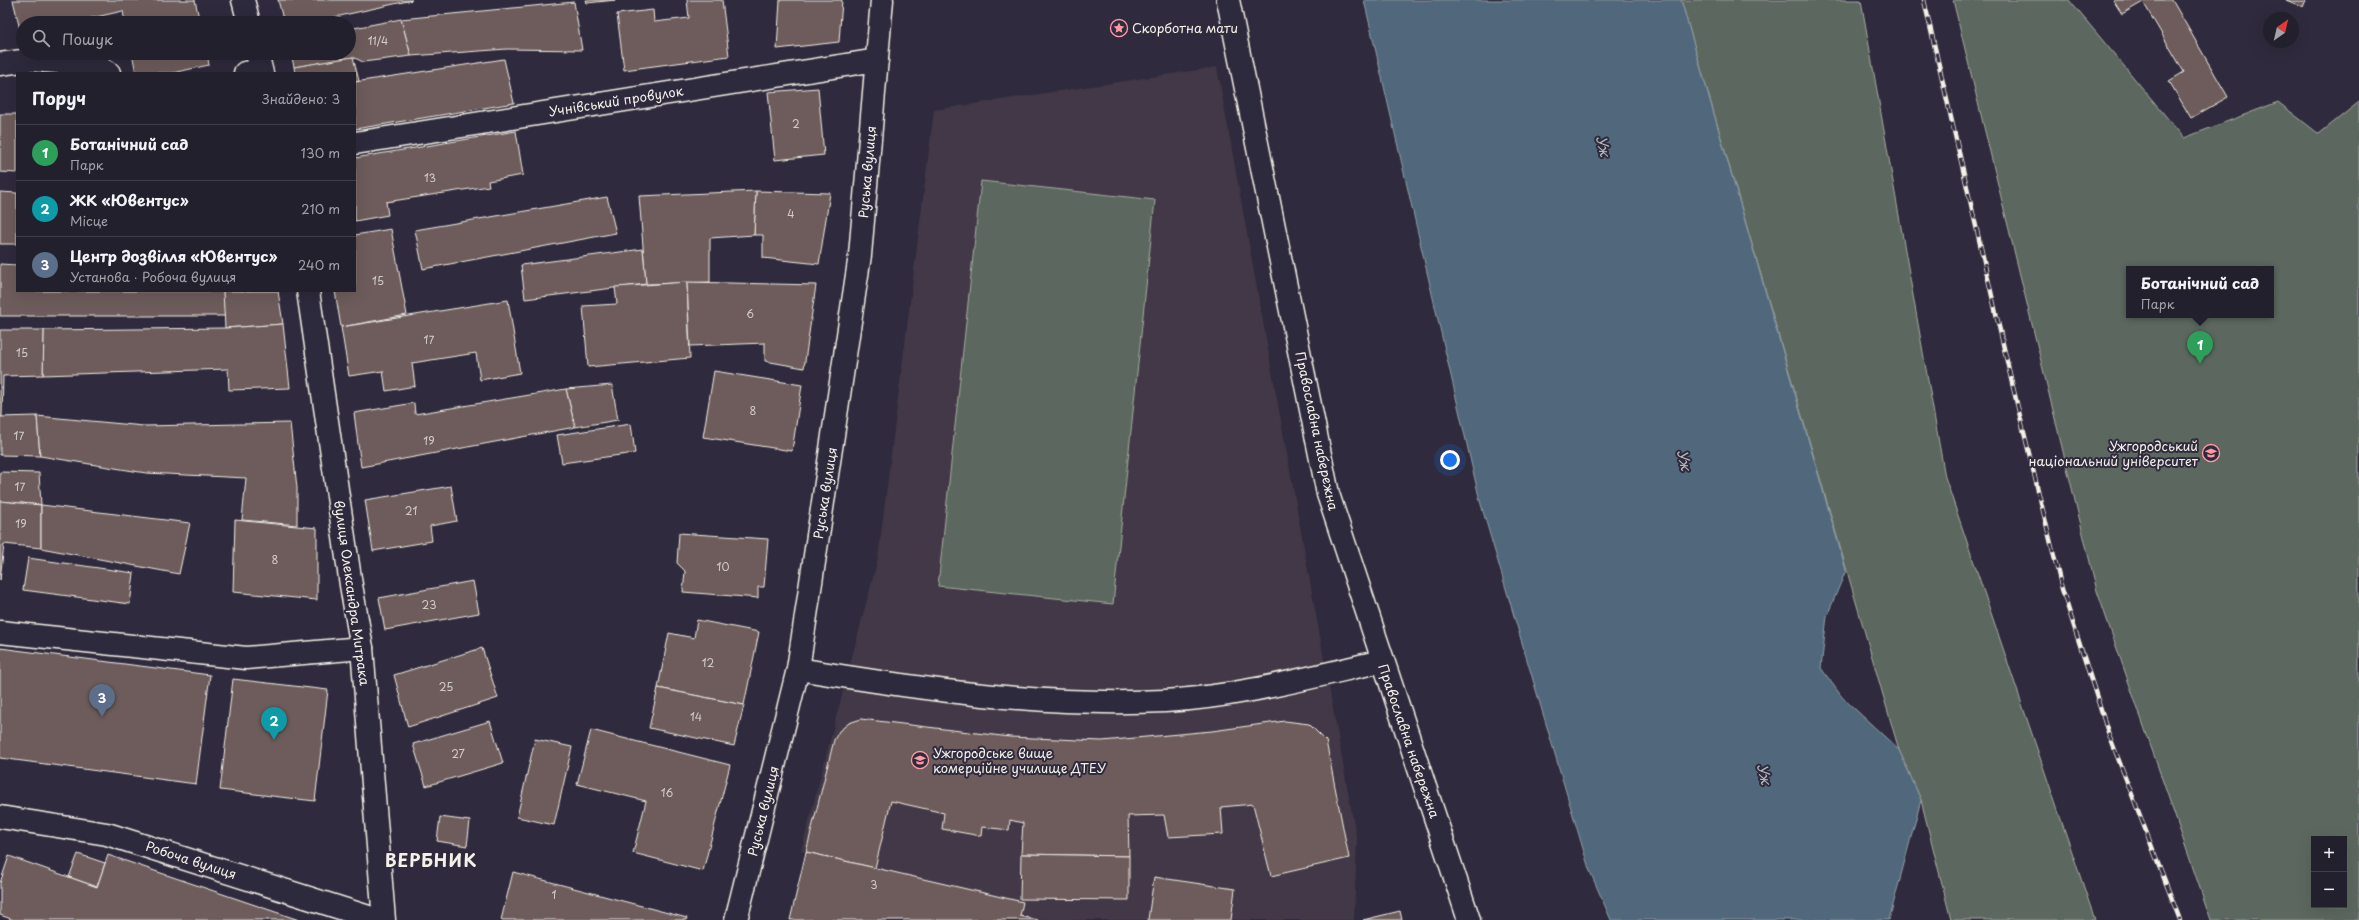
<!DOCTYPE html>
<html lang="uk">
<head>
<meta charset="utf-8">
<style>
	:root { --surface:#23202e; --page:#2b2836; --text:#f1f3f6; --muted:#a3a3aa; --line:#403e4a; --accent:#ff9aa2 }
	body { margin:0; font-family:"Playpen Sans",sans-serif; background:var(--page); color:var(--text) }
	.controls { position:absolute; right:12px; bottom:12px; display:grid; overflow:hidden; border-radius:0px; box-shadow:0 4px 16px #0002 }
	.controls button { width:36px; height:36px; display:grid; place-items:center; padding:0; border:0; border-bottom:1px solid var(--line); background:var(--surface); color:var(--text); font:20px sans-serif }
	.compass { position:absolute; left:2263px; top:12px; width:36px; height:36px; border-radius:50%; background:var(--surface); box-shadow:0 4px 16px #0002; rotate:34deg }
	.you { position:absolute; left:1450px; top:460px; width:14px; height:14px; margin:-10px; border:3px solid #fff; border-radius:50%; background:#1a73e8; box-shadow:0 0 0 6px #1a73e833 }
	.badge { display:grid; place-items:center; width:26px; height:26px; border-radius:50%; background:var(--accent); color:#fff; font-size:13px; font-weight:700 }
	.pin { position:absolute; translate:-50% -33px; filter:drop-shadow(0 1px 2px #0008) }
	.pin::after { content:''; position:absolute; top:21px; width:14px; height:12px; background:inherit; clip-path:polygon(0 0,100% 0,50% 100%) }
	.popup { position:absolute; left:2126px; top:266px; width:148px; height:52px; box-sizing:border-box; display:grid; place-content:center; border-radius:0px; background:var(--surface); filter:drop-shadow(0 1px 3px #0005); font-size:13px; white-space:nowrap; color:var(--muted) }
	.popup b { font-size:15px; color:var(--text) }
	.popup::after { content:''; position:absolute; left:50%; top:100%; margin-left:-8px; border:8px solid transparent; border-top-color:var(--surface) }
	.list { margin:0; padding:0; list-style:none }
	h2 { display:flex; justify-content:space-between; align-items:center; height:52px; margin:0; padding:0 16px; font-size:17px }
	h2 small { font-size:13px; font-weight:400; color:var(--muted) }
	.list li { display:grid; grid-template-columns:26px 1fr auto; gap:12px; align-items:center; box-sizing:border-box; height:56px; padding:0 16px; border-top:1px solid var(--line) }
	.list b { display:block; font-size:15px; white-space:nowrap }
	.list p { margin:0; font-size:13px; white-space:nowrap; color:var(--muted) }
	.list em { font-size:13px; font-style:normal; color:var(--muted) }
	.icon { flex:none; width:22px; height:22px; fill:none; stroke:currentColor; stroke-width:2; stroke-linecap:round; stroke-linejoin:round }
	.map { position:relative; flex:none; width:2359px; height:920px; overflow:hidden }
	.search { position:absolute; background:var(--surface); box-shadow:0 4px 16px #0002; left:16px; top:16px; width:340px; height:44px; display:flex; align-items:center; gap:10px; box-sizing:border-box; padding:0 14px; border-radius:22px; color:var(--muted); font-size:15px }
	.panel { position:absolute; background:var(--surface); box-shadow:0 4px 16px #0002; left:16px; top:72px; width:340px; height:220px; border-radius:0px }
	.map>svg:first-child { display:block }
	.built { fill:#423946 }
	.green { fill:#5b685e; stroke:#a8aca3; fill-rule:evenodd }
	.water { fill:#51687c; stroke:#929fa7 }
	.building { fill:#6e5c5b; stroke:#f4f1e8 }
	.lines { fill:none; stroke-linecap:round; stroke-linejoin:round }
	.minor-casing { stroke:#f4f1e8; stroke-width:25 }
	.major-casing { stroke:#f4f1e8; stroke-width:25 }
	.minor { stroke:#2f2a3d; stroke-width:22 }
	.major { stroke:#2f2a3d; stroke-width:22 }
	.rail-casing { stroke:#f4f1e8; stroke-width:4.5 }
	.rail { stroke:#2f2a3d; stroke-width:3; stroke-dasharray:9; stroke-linecap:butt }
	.labels { text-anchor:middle; stroke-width:4; stroke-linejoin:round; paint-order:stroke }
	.number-label { font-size:11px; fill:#d2ccc5 }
	.poi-label { font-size:13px; fill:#f4f1e8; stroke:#2f2a3d; text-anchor:start }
	.street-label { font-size:13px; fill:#f4f1e8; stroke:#2f2a3d }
	.water-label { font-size:14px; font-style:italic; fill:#b3babd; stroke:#2f2a3d }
	.district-label { font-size:17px; font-weight:bold; letter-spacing:1px; fill:#f4f1e8; stroke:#2f2a3d }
</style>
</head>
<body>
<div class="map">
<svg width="2359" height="920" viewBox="0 0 2359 920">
	<rect width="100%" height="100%" fill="#2f2a3d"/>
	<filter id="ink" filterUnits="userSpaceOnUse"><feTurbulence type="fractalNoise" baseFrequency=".025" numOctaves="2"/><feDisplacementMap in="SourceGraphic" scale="8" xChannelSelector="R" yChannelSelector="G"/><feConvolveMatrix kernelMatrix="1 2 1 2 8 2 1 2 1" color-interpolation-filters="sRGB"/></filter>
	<g filter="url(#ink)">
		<path class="built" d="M1217 67 1357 841 1354 920H1038L875 868 801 851 878 558 934 110Z"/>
		<g class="green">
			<path d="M1681 0H1861L1945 477 2095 920H1951L1921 800 1899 750Z"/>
			<path d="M1953 0H2069L2184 138 2278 102 2319 134 2359 102V920H2211L2097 591ZM2129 269H2271V315H2129ZM2314 839H2344V905H2314Z"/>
			<path d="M981 181 1155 200 1113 604 938 586Z"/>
		</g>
		<path class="water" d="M1364 0H1681L1846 570 1827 616 1821 668 1842 697 1899 750 1921 800 1889 920H1611L1589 869 1480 501Z"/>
		<g class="building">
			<path d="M13 0H195L200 23H125L123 11 69 23H23V33L21 34Z"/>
			<path d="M278 0H412L308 23H284Z"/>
			<path d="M586 0H616L587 3Z"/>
			<path d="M687 0H722L729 56 624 70 617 14 653 10 654 22 689 18Z"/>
			<path d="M780 0H842L839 42 777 49Z"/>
			<path d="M2113 0H2172L2228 97 2191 118 2169 81 2184 72 2143 2 2122 14Z"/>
			<path d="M2286 0H2306L2303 7Z"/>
			<path d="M574 2 582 50 507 49 411 56 401 19Z"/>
			<path d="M401 19 411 56 363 62 353 57 294 67 291 53H349V29Z"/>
			<path d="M132 53H207L209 65 172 73H136Z"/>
			<path d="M353 57 359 81 355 82V73H295L294 67Z"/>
			<path d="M504 59 514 103 355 129V82Z"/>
			<path d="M818 88 824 155 775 160 768 92Z"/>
			<path d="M0 114H17V173L0 172Z"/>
			<path d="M516 131 523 175 488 181 489 186 386 202 388 215 355 221V158Z"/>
			<path d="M756 191 830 193 819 264 763 258V235H754Z"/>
			<path d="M756 191 754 235 710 238V282L646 284 639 196Z"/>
			<path d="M0 192 17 193V244H0Z"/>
			<path d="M607 197 616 233 423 269 415 230Z"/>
			<path d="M391 229 407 315 341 327 335 291H355V235Z"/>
			<path d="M643 249 646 284 525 299 521 265Z"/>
			<path d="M0 264 17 265V291H223L225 316H0Z"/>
			<path d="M687 282 690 358 588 367 583 306 617 304 615 287Z"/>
			<path d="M687 282 816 285 804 368 765 361V343L690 346Z"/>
			<path d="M223 291H278L283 324 225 328Z"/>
			<path d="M508 300 520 373 480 380 476 353 412 363 415 386 386 391 383 371 349 376 341 327Z"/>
			<path d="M283 324 290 388 229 390 228 369 43 375 44 330 225 328Z"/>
			<path d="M0 330H44L43 375 3 376 2 417H0Z"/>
			<path d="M714 371 802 385 792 451 703 437Z"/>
			<path d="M612 385 618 420 575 427 566 389Z"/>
			<path d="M566 389 575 427 361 467 354 413 414 403 415 414Z"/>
			<path d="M37 416 40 456 0 455V417Z"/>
			<path d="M37 416 144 426 290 423 297 488V525L242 520 246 478 146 473 40 456Z"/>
			<path d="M631 424 635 453 562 463 557 435Z"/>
			<path d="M0 472 39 473 41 505 0 501Z"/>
			<path d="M451 486 457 521 430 526 432 541 373 551 365 500Z"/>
			<path d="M0 501 41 505V548L4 544 0 580Z"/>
			<path d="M41 505 190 523 179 574 41 548Z"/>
			<path d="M235 520 317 528V600L233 592Z"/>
			<path d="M679 533 768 539 764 587H758V598L683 592 685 571 677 563Z"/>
			<path d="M28 558 134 573 130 604 23 590Z"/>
			<path d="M473 581 479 613 385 630 379 598Z"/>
			<path d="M697 620 759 632 744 705 658 688 669 633 694 638Z"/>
			<path d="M0 648 210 675 196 784 0 758Z"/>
			<path d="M482 648 498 698 408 727 394 675Z"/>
			<path d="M233 679 328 690 315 801 220 790Z"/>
			<path d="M658 688 744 705 734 746 649 728Z"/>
			<path d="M861 719 1010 737 1102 741 1212 731 1285 721 1309 724 1326 741 1349 858 1271 876 1253 804 1221 807 1223 834 1168 837 1164 815 1128 816 1129 856 1021 854 1023 823 1010 820 1009 830 982 827 981 836 942 829 944 813 891 801 875 868 806 852 834 740 839 731 849 723Z"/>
			<path d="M490 721 503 763 426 786 413 744Z"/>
			<path d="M591 730 730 765 703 871 633 853 646 801 577 784Z"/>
			<path d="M535 739 572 747 554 825 517 817Z"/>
			<path d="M440 817 470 821 467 846 437 841Z"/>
			<path d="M806 852 1023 902 1020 916 1038 920H790Z"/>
			<path d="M78 854 105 863 97 887 69 877Z"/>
			<path d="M1021 854 1129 856V900L1020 899Z"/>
			<path d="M108 855 299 920H14L0 915V883L9 856 97 887Z"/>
			<path d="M513 872 687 918 686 920H501Z"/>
			<path d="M1154 877 1235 889 1231 920H1148Z"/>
			<path d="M1400 911 1402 920H1363Z"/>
		</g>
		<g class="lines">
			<g class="minor-casing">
				<g id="minor">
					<path d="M1228 0 1328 494 1469 920"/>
					<path d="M0 64 29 60 98 65 109 73"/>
					<path d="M245 73 261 71"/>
					<path d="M355 143 877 60"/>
					<path d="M0 632 246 658 362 648"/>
					<path d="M798 669C919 689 1042 707 1165 701 1238 697 1311 677 1382 661"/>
					<path d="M0 817 107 834 378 920"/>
					<path d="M736 920 798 669 860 255 882 0"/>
				</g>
			</g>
			<g class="major-casing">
				<g id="major">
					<path d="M243 0 249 23"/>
					<path d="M257 53 262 73"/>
					<path d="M308 291 351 585 362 648 384 920"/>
				</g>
			</g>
			<use href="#minor" class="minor"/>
			<use href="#major" class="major"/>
			<g class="rail-casing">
				<path id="rail" d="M1924 0 2012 383 2062 589 2108 732 2180 920"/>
			</g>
			<use href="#rail" class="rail"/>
		</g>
	</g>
	<defs>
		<g id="sight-ring" transform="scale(0.9)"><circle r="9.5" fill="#2f2a3d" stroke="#ff9aa2" stroke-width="1.5"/><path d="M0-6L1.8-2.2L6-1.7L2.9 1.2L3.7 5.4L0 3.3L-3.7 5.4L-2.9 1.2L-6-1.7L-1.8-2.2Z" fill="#ff9aa2"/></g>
		<g id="university-ring" transform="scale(0.9)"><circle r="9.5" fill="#2f2a3d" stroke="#ff9aa2" stroke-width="1.5"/><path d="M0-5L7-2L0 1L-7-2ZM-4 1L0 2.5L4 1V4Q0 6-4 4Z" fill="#ff9aa2"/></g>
	</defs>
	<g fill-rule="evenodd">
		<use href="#sight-ring" x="1119" y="28"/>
		<use href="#university-ring" x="2211" y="453"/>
		<use href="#university-ring" x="920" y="760"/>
	</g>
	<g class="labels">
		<g class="number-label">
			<text x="378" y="45">11/4</text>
			<text x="796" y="128">2</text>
			<text x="430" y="182">13</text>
			<text x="791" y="218">4</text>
			<text x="378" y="285">15</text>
			<text x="750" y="318">6</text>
			<text x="429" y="344">17</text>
			<text x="22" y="357">15</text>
			<text x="753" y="415">8</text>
			<text x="19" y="440">17</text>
			<text x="429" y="445">19</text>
			<text x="20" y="491">17</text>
			<text x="411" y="515">21</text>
			<text x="21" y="528">19</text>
			<text x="275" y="564">8</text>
			<text x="723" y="571">10</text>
			<text x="429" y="609">23</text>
			<text x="708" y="667">12</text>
			<text x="446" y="691">25</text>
			<text x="696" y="721">14</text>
			<text x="458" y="758">27</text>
			<text x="667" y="797">16</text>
			<text x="874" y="889">3</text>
			<text x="554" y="899">1</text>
		</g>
		<g class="poi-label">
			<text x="1132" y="33">Скорботна мати</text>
			<text x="2198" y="451" text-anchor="end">Ужгородський<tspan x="2198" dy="15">національний університет</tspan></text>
			<text x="933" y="758">Ужгородське вище<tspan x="933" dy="15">комерційне училище ДТЕУ</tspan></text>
		</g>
		<g class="street-label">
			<text transform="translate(616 101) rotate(-9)" y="5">Учнівський провулок</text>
			<text transform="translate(867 172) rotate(-85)" y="5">Руська вулиця</text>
			<text transform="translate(1317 431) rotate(78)" y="5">Православна набережна</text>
			<text transform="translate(825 493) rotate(-81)" y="5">Руська вулиця</text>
			<text transform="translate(352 593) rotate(82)" y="5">вулиця Олександра Митрака</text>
			<text transform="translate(1409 741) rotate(71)" y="5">Православна набережна</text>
			<text transform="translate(763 811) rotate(-76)" y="5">Руська вулиця</text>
			<text transform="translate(191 860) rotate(18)" y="5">Робоча вулиця</text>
		</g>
		<g class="water-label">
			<text transform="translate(1603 146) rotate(76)" y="5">Уж</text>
			<text transform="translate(1684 460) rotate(76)" y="5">Уж</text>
			<text transform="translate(1764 774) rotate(76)" y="5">Уж</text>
		</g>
		<g class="district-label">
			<text x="431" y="867">ВЕРБНИК</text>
		</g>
	</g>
</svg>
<div class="controls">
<button>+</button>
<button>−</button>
</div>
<svg class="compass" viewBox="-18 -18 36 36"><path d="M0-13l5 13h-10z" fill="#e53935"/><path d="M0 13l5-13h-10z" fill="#a3a3aa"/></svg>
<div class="you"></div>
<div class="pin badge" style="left:2200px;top:364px;background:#2e9e5b">1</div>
<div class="popup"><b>Ботанічний сад</b>Парк</div>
<div class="pin badge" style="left:274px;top:740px;background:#0f9aa8">2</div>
<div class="pin badge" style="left:102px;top:717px;background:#5c6f8a">3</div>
<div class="search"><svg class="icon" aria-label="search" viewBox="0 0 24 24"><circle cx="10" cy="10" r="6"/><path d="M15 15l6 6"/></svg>Пошук</div>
<section class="panel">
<h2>Поруч<small>Знайдено: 3</small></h2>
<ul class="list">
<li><span class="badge" style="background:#2e9e5b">1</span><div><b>Ботанічний сад</b><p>Парк</p></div><em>130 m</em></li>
<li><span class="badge" style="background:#0f9aa8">2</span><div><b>ЖК «Ювентус»</b><p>Місце</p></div><em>210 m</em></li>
<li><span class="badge" style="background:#5c6f8a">3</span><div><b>Центр дозвілля «Ювентус»</b><p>Установа · Робоча вулиця</p></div><em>240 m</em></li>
</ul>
</section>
</div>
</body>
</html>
